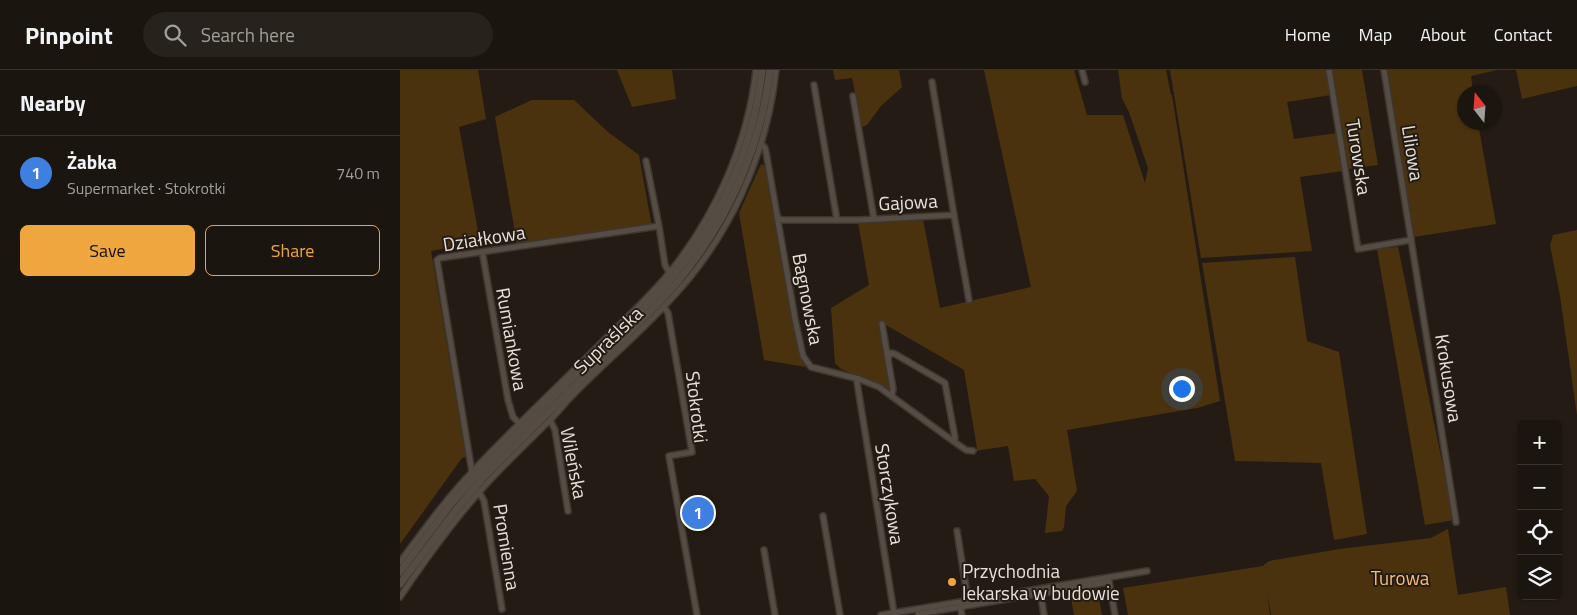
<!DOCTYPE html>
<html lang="en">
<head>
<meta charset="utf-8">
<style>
	:root { --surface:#1b150f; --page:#28221d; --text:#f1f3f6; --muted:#a09f9e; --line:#39342f; --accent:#f0a63e }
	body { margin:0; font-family:"Titillium Web",sans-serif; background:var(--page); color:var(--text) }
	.controls { position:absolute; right:15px; bottom:15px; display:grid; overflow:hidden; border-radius:8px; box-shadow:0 1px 4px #0004 }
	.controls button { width:45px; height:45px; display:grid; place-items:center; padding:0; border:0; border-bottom:1px solid var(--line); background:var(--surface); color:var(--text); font:25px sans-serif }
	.compass { position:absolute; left:1057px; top:15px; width:45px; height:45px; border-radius:50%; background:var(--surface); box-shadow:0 1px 4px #0004; rotate:343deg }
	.you { position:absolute; left:781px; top:318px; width:18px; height:18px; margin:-12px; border:4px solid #fff; border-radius:50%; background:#1a73e8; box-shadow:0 0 0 8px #1a73e833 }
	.badge { display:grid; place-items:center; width:32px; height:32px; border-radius:50%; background:var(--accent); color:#fff; font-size:16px; font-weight:700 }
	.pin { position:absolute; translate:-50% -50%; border:2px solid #fff; box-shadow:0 1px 5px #0006 }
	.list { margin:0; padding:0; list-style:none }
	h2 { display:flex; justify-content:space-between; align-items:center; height:65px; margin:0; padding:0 20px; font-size:21px }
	h2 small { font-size:16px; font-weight:400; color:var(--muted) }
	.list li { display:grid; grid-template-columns:32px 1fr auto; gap:15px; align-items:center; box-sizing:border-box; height:75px; padding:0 20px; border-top:1px solid var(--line) }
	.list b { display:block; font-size:19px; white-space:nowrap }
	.list p { margin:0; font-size:16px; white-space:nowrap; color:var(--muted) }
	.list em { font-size:16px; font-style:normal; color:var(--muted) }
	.actions { display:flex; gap:10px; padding:15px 20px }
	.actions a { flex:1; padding:11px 0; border:1px solid var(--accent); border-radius:8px; text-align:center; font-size:18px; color:var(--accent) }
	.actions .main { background:var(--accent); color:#111 }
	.icon { flex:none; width:28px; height:28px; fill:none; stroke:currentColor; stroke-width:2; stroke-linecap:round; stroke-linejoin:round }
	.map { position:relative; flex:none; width:1177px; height:545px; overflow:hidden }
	header { display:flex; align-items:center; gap:30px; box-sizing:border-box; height:70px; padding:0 25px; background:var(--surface); border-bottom:1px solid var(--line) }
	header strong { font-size:24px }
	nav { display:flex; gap:28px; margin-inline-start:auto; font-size:18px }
	.search { width:350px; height:45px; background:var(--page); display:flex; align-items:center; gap:12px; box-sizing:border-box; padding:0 18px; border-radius:28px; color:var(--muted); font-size:19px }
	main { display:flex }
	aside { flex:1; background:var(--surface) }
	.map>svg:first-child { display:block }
	.green { fill:#4b320e }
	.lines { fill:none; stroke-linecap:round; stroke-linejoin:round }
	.minor-casing { stroke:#3d3732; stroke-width:8 }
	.secondary-casing { stroke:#3d3732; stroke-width:9 }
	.minor { stroke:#554c43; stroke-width:5 }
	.secondary { stroke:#554c43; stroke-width:7 }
	.poi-dot { fill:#f0a63e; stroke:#241c14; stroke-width:2 }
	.labels { text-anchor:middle; stroke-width:4; stroke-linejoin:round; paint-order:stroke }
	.street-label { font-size:19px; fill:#e5e0da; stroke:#241c14 }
	.poi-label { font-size:19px; fill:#e5e0da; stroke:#241c14; text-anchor:start }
	.park-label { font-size:19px; fill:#f9be74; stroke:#241c14 }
</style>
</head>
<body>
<header>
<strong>Pinpoint</strong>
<div class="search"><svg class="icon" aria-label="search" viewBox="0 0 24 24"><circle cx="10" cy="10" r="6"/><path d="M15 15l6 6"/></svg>Search here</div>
<nav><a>Home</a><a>Map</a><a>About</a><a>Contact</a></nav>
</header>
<main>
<aside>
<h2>Nearby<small></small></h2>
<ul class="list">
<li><span class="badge" style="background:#3f7fe0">1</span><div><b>Żabka</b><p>Supermarket · Stokrotki</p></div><em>740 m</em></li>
</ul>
<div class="actions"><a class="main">Save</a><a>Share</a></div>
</aside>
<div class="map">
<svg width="1177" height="545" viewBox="0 0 1177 545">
	<rect width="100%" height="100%" fill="#241c14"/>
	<g class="green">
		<path d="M0 0H78L86 49 59 57 80 172 31 181 66 387 62 388 0 474Z"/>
		<path d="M217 0H272L276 29 232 37Z"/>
		<path d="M433 0H499L502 17 481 36 467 55 462 57 452 8 435 10Z"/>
		<path d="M584 0H674L687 45H723L745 113 748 98 729 42 722 28 718 0H766L771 25H772L820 331 797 338 667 360 677 421 666 436 664 457 662 461 645 463 649 426 635 409 614 411 608 376 575 381 577 378 564 300 479 251 492 323 480 315 441 299 435 293 431 238 469 215 458 152 523 149 540 238 631 217Z"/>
		<path d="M770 0H927L931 25 887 32 894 69 937 63 943 101 900 107 912 181 801 188Z"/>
		<path d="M932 0H962L978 95 949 99Z"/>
		<path d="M986 0H1097L1071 6 1073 22H1064V52L1078 53 1096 154 1014 167Z"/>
		<path d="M1116 0H1177V16L1122 29Z"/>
		<path d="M132 30H174L208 62 239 85 252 157 117 174 95 47Z"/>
		<path d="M361 94 366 96 406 297 364 290 339 143Z"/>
		<path d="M1177 160V345L1160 226 1150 175 1153 165Z"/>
		<path d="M998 177 1054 450 1025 455 977 179Z"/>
		<path d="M895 187 907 271 939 282 967 464 934 470 921 393 835 391 802 193Z"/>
		<path d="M1048 459 1058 525 1106 517 1110 545H871L867 523 870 545H728L723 518 863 496 869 491 940 479 1031 468Z"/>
		<path d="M697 518 702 545H674L670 522Z"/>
	</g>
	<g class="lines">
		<g class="minor-casing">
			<g id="minor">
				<path d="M682 0 685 12"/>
				<path d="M929 0 958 179 1011 170"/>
				<path d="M984 0 1056 452"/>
				<path d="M532 12 554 145"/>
				<path d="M414 15 437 150"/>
				<path d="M453 26 474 149"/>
				<path d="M361 73 365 78 366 82 395 249 403 286 411 297 459 309 479 317 553 371 566 380 573 381"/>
				<path d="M246 91 259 156 265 195 269 202"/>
				<path d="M379 149 383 150H459L554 145 569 230"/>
				<path d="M83 186 108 330 113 347 120 354"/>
				<path d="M264 237 268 243 292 382 269 386 297 545"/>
				<path d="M482 254 493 319 492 325"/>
				<path d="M488 288 491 283 495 284 545 313 555 368 553 371"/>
				<path d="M459 309 457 312 494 543"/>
				<path d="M150 350 155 360 168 441"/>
				<path d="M72 402 37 190 40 188 259 156"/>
				<path d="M79 422 84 431 102 539"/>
				<path d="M423 446 440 545"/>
				<path d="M557 461 568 530"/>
				<path d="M364 480 375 545"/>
				<path d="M0 492C23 461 46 429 73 401 115 356 161 314 204 270 227 248 250 226 270 202 316 145 348 73 356 0"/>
				<path d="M709 511 715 545"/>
				<path d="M640 521 644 545"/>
				<path d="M0 527C25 490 51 454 80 421 102 396 126 374 149 351 157 343 164 334 172 326 204 293 239 264 270 230 329 168 367 85 376 0"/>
				<path d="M560 535 562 545"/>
				<path d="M518 544 709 512"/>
				<path d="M481 545 747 501"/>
			</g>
		</g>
		<g class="secondary-casing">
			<g id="secondary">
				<path d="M0 502 50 435 75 407C112 368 151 330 189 292 218 264 248 237 274 205 322 147 354 76 362 0"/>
				<path d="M0 514 56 440 81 410C121 369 162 329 202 289 228 263 256 238 279 210 328 150 361 77 370 0"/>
			</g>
		</g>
		<use href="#minor" class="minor"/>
		<use href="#secondary" class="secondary"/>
	</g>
	<circle class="poi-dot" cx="552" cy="512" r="5"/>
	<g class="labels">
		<g class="street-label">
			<text transform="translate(1013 83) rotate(81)" y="7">Liliowa</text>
			<text transform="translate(959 87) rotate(81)" y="7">Turowska</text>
			<text transform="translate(508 132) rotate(-3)" y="7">Gajowa</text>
			<text transform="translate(84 168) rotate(-9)" y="7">Działkowa</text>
			<text transform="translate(408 229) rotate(79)" y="7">Bagnowska</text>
			<text transform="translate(112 269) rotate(80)" y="7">Rumiankowa</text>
			<text transform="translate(208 270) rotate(-44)" y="7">Supraślska</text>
			<text transform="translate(1049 308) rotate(81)" y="7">Krokusowa</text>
			<text transform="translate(297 337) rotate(83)" y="7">Stokrotki</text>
			<text transform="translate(174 393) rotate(79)" y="7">Wileńska</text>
			<text transform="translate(490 424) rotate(81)" y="7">Storczykowa</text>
			<text transform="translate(107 477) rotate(81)" y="7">Promienna</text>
		</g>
		<g class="poi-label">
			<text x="562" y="508">Przychodnia<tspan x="562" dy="22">lekarska w budowie</tspan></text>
		</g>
		<g class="park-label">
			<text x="1000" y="515">Turowa</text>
		</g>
	</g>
</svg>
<div class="controls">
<button>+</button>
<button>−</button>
<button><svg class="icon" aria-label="locate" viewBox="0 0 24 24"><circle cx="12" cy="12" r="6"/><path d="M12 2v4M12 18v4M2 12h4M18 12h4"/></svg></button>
<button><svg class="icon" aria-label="layers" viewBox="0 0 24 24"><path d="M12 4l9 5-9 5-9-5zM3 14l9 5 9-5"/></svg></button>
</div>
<svg class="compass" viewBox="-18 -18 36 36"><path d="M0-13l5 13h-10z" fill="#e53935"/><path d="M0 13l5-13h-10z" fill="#a09f9e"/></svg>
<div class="you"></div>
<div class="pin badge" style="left:298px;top:443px;background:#3f7fe0">1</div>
</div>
</main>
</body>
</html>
